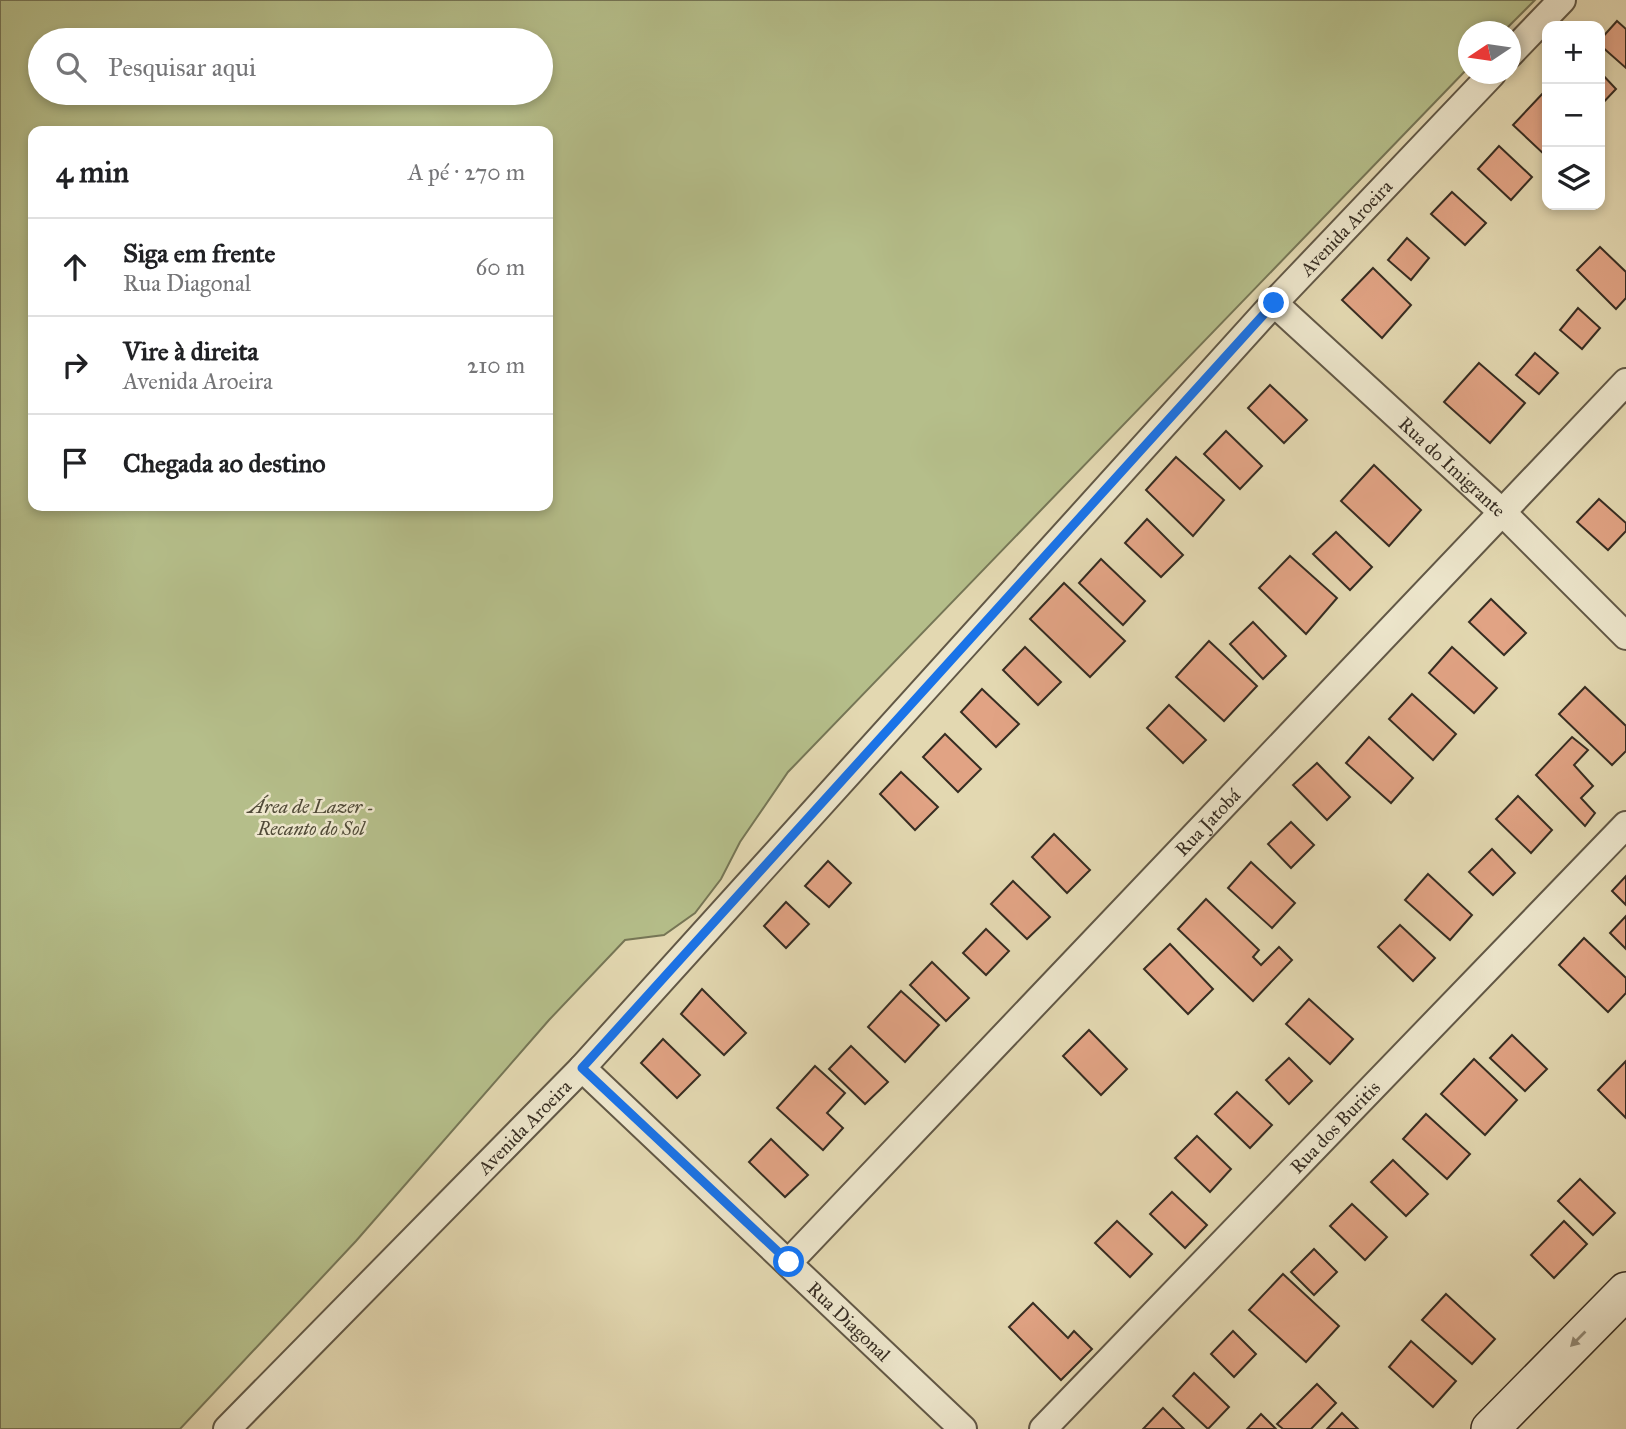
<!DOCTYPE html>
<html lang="pt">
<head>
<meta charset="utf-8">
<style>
	:root { --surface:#fff; --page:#f2f2f2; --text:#202124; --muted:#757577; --line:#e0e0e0 }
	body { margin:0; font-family:"IM FELL Great Primer",serif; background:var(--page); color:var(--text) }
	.controls { position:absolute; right:21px; top:21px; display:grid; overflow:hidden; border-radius:14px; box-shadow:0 4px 10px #0003 }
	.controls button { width:63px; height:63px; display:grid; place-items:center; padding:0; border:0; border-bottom:2px solid var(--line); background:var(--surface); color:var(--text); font:35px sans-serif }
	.compass { position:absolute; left:1458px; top:21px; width:63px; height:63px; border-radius:50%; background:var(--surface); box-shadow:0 4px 10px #0003; rotate:257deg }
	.stop { position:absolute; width:21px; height:21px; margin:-16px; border:5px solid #1a73e8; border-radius:50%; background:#fff }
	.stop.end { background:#1a73e8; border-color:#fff; box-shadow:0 2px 7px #0008 }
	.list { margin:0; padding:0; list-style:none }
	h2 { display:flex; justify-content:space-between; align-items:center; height:91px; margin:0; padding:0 28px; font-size:30px }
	h2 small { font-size:23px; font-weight:400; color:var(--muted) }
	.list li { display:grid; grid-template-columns:46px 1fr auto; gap:21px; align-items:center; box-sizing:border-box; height:98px; padding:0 28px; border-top:2px solid var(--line) }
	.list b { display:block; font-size:26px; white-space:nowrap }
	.list p { margin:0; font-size:23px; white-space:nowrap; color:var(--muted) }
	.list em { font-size:23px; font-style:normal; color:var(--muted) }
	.icon { flex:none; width:38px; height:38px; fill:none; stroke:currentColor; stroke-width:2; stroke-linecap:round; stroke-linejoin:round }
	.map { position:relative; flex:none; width:1626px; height:1429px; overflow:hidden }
	.search { position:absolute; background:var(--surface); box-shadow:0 4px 10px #0003; left:28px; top:28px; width:525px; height:77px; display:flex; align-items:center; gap:18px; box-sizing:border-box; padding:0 24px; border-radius:38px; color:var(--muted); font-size:26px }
	.panel { position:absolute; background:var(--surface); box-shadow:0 4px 10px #0003; left:28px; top:126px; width:525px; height:385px; border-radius:14px }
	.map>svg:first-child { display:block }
	.green { fill:#b5be8a; stroke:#767656; stroke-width:2; fill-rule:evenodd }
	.building { fill:#e1a384; stroke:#372d22; stroke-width:2 }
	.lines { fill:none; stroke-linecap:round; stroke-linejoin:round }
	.street-casing { stroke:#625846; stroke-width:30 }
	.secondary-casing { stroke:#372d22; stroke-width:40 }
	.street { stroke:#ede6cc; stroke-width:26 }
	.secondary { stroke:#ede6cc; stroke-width:37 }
	.oneway { fill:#928a77 }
	.route { stroke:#1a73e8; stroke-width:9 }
	.labels { text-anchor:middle; stroke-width:5; stroke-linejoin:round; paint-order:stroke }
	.street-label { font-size:19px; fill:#372d22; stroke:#ede6cc }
	.park-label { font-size:19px; font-style:italic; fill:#504a37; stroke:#ede6cc }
</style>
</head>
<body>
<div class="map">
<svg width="1626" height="1429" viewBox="0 0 1626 1429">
	<rect width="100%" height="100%" fill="#e3d8b1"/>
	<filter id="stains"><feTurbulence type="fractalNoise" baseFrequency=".00286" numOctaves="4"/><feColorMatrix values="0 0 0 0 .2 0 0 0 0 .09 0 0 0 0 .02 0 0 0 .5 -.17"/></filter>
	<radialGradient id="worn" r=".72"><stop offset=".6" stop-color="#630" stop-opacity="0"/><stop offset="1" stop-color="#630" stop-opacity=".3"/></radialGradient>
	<path class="green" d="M0 0H1535L1504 31 1468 32V68L788 772 740 842 721 879 695 913 664 935 625 940 549 1020 356 1241 180 1429H0ZM40 40H541V93H40ZM548 131V506H33V131Z"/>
	<g class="building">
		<path d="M1617 21 1626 29V68L1600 45V40Z"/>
		<path d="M1600 72 1616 89 1600 106Z"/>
		<path d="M1545 91 1547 93V157L1513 125Z"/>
		<path d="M1499 146 1532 177 1511 200 1478 169Z"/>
		<path d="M1452 192 1486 223 1465 245 1431 214Z"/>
		<path d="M1407 238 1429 258 1411 280 1388 260Z"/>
		<path d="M1600 247 1626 272V298L1616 309 1577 270Z"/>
		<path d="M1373 268 1411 305 1382 338 1342 300Z"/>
		<path d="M1578 308 1600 328 1582 349 1560 330Z"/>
		<path d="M1535 353 1558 373 1539 394 1516 375Z"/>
		<path d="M1479 363 1525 403 1490 443 1444 402Z"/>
		<path d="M1270 385 1307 420 1284 443 1248 408Z"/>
		<path d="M1226 431 1262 466 1240 489 1204 454Z"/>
		<path d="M1176 457 1224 500 1193 536 1146 490Z"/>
		<path d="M1374 465 1421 510 1389 546 1341 501Z"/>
		<path d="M1599 499 1626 523V531L1608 550 1577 522Z"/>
		<path d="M1147 519 1183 555 1161 577 1125 543Z"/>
		<path d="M1336 532 1372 567 1350 590 1313 554Z"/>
		<path d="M1290 556 1337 598 1306 634 1259 588Z"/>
		<path d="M1101 559 1145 601 1123 625 1079 583Z"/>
		<path d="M1064 583 1125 641 1090 677 1030 619Z"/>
		<path d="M1491 599 1526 633 1504 655 1469 622Z"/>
		<path d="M1253 622 1286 656 1263 679 1230 644Z"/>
		<path d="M1209 641 1257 686 1224 721 1176 677Z"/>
		<path d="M1025 647 1061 682 1038 705 1003 670Z"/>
		<path d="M1452 647 1497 688 1474 713 1429 673Z"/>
		<path d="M1585 687 1626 726V751L1612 765 1559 714Z"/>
		<path d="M982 689 1019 724 996 747 961 712Z"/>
		<path d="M1412 694 1456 734 1433 760 1389 719Z"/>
		<path d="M1169 705 1206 740 1183 763 1147 728Z"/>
		<path d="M945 734 981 769 958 792 923 757Z"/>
		<path d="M1369 737 1413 778 1391 803 1346 763Z"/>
		<path d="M1572 737 1588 750 1574 765 1593 786 1581 798 1595 813 1585 826 1536 775Z"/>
		<path d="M1317 763 1350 797 1327 820 1293 785Z"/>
		<path d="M901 772 938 807 915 830 880 794Z"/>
		<path d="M1518 796 1552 830 1531 853 1496 819Z"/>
		<path d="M1291 822 1314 845 1291 868 1268 844Z"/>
		<path d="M1054 834 1090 870 1067 893 1032 857Z"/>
		<path d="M1492 849 1515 873 1493 895 1469 872Z"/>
		<path d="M828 861 851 883 829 907 805 886Z"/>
		<path d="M1251 862 1295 903 1272 928 1228 888Z"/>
		<path d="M1428 874 1472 915 1450 940 1405 900Z"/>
		<path d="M1626 876V905L1612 891Z"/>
		<path d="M1013 881 1050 917 1027 939 991 904Z"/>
		<path d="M1206 899 1259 950 1253 957 1261 965 1279 947 1292 960 1253 1001 1178 929Z"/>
		<path d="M786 902 809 924 786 948 764 926Z"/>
		<path d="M1626 916V949L1610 933Z"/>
		<path d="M1400 925 1435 958 1413 981 1378 947Z"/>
		<path d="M986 929 1009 951 986 975 963 953Z"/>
		<path d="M1584 938 1626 978V993L1608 1012 1559 965Z"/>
		<path d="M1170 944 1213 989 1188 1014 1144 969Z"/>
		<path d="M932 962 969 998 946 1021 910 985Z"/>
		<path d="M702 989 746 1033 724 1055 681 1014Z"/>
		<path d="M901 991 939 1025 905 1062 868 1027Z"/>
		<path d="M1309 999 1353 1039 1330 1064 1286 1024Z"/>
		<path d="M1089 1030 1127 1069 1101 1095 1063 1056Z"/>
		<path d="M1512 1035 1547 1069 1525 1091 1490 1058Z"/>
		<path d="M663 1039 700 1075 677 1098 641 1063Z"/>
		<path d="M851 1046 888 1082 865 1104 829 1069Z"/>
		<path d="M1289 1058 1312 1081 1289 1104 1266 1080Z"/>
		<path d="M1474 1059 1517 1100 1485 1135 1441 1094Z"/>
		<path d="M1626 1061V1118L1598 1090Z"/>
		<path d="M815 1066 845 1093 827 1113 843 1128 823 1150 777 1108Z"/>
		<path d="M1237 1092 1272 1125 1250 1148 1215 1114Z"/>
		<path d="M1426 1114 1470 1154 1447 1179 1403 1139Z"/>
		<path d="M1197 1136 1231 1169 1210 1192 1175 1158Z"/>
		<path d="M771 1139 808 1175 785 1197 749 1162Z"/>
		<path d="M1393 1160 1428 1194 1406 1216 1371 1182Z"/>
		<path d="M1580 1179 1615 1213 1593 1235 1558 1201Z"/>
		<path d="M1172 1192 1207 1225 1185 1248 1150 1214Z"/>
		<path d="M1352 1204 1387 1237 1365 1260 1330 1226Z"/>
		<path d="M1117 1221 1152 1254 1130 1277 1095 1243Z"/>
		<path d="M1564 1221 1587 1244 1554 1278 1531 1255Z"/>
		<path d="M1314 1249 1337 1272 1314 1295 1291 1272Z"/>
		<path d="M1283 1274 1339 1326 1306 1362 1249 1310Z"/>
		<path d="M1446 1294 1495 1339 1472 1364 1422 1320Z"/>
		<path d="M1033 1303 1068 1338 1074 1331 1092 1349 1061 1380 1009 1327Z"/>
		<path d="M1233 1331 1256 1354 1234 1377 1211 1354Z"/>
		<path d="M1411 1341 1456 1381 1433 1407 1389 1367Z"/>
		<path d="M1194 1373 1229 1407 1208 1429 1173 1396Z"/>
		<path d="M1317 1384 1336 1403 1311 1429H1283L1277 1424Z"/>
		<path d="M1163 1408 1184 1429H1143Z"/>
		<path d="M1342 1413 1358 1429H1327Z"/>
		<path d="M1261 1414 1276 1429H1247Z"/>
	</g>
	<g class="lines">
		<g class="street-casing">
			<g id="street">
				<path d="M1510 54 1562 0"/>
				<path id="s1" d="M1274 303 1502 512 1626 636"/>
				<path id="s2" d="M582 1068 963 1429"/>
				<path id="s3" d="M789 1262 1626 382"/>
				<path id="s4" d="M227 1429 582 1068 1274 303 1492 74"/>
				<path id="s5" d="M1043 1429 1626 825"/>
			</g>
		</g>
		<g class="secondary-casing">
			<path id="secondary" d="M1490 1429 1626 1291"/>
		</g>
		<use href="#street" class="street"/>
		<use href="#secondary" class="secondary"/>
	</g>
	<defs><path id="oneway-solid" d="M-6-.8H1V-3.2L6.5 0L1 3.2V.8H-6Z" transform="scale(1.75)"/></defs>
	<use class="oneway" href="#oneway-solid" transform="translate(1578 1339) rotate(135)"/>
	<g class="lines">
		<path class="route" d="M789 1262 582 1068 1274 303"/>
	</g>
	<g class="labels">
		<g class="street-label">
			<text dy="7" stroke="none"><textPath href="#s4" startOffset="1642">Avenida Aroeira</textPath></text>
			<text dy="7" stroke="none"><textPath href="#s1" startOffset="242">Rua do Imigrante</textPath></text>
			<text dy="7" stroke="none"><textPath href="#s3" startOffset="607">Rua Jatobá</textPath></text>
			<text dy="7" stroke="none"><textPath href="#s4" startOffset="424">Avenida Aroeira</textPath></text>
			<text dy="7" stroke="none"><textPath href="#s5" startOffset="420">Rua dos Buritis</textPath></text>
			<text dy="7" stroke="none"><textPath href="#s2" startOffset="368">Rua Diagonal</textPath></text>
		</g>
		<g class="park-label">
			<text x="311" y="813">Área de Lazer -<tspan x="311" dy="22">Recanto do Sol</tspan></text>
		</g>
	</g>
	<rect width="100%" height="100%" filter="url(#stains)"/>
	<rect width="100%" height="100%" fill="url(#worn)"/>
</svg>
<div class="controls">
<button>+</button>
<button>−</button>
<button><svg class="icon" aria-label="layers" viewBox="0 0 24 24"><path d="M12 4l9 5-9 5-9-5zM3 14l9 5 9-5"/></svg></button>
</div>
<svg class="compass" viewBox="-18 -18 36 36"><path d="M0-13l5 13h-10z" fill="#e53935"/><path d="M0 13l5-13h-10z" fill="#757577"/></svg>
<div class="stop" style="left:789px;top:1262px"></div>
<div class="stop end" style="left:1274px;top:303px"></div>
<div class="search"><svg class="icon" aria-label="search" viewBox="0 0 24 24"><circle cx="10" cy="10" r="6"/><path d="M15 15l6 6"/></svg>Pesquisar aqui</div>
<section class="panel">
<h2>4 min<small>A pé · 270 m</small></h2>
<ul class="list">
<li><svg class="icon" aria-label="ahead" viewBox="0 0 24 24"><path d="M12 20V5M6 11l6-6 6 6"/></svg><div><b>Siga em frente</b><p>Rua Diagonal</p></div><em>60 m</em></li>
<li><svg class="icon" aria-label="right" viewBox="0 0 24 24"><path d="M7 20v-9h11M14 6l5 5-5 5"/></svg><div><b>Vire à direita</b><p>Avenida Aroeira</p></div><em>210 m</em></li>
<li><svg class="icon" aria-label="arrive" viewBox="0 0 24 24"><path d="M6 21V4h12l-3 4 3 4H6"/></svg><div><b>Chegada ao destino</b></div></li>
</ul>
</section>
</div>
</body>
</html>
